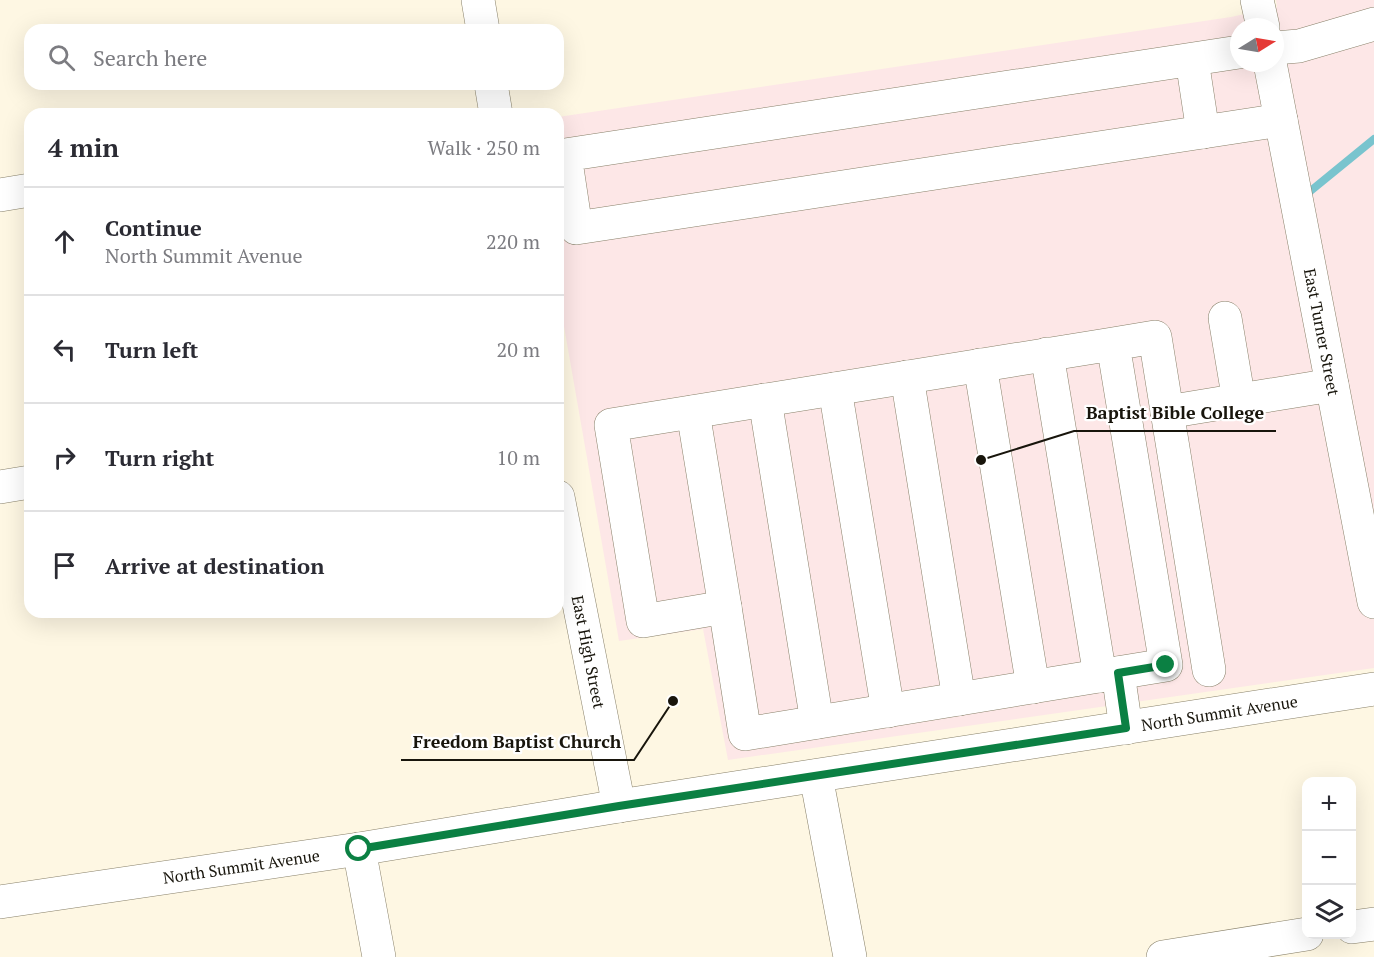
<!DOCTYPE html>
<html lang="en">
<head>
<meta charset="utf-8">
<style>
	:root { --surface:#fff; --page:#f7f7f7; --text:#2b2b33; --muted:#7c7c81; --line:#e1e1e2 }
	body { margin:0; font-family:"PT Serif",serif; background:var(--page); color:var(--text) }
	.controls { position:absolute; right:18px; bottom:18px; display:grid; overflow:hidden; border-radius:12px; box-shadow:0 6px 24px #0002 }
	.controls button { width:54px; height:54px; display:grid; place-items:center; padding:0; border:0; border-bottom:2px solid var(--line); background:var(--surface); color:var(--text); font:30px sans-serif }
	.compass { position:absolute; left:1230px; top:18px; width:54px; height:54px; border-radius:50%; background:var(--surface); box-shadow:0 6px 24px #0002; rotate:79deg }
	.stop { position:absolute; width:18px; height:18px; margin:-14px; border:4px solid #0b8043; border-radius:50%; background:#fff }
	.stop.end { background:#0b8043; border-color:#fff; box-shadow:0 2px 6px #0008 }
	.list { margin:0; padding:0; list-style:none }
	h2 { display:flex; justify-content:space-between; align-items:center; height:78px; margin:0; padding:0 24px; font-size:26px }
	h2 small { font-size:20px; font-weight:400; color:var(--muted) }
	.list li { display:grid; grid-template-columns:39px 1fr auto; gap:18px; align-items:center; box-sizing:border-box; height:108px; padding:0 24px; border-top:2px solid var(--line) }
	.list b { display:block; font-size:22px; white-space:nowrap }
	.list p { margin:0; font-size:20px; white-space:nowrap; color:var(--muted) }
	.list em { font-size:20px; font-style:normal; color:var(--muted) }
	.icon { flex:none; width:33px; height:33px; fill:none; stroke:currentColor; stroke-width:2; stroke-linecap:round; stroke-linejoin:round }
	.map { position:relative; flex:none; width:1374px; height:957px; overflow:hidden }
	.search { position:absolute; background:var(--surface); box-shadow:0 6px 24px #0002; left:24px; top:24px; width:540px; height:66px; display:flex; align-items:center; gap:15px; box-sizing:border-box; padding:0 21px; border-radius:18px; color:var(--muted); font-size:22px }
	.panel { position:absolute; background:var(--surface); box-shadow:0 6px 24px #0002; left:24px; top:108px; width:540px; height:510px; border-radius:18px }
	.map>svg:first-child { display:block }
	.education { fill:#fde7e7; fill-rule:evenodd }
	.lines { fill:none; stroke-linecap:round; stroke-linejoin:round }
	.stream { stroke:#79c4ce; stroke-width:8 }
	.minor-casing { stroke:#888069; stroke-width:34 }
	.minor { stroke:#fff; stroke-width:33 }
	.route { stroke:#0b8043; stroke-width:8 }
	.labels { text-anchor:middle; stroke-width:4.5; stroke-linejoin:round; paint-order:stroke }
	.street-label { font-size:16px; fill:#18150c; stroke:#fff }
	.leader { fill:none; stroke:#18150c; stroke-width:2 }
	.callout-dot { fill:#18150c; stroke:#fff; stroke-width:2 }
	.callout-label { font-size:18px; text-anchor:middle; font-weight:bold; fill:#18150c; stroke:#fff; stroke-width:4.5; stroke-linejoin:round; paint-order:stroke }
</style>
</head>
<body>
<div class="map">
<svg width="1374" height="957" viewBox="0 0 1374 957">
	<rect width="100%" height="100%" fill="#fef7e3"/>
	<path class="education" d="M1276 0H1374V668L728 760 703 629 619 641 558 292V117L1231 17 1277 7ZM1239 27H1275V63H1239Z"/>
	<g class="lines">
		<path class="stream" d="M1308 193 1374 139"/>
		<g class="minor-casing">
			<g id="minor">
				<path d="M478 0 483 30"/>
				<path d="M1257 0 1263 27"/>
				<path d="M1275 48 1299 46 1374 24"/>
				<path d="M1239 52 565 155 576 228 1281 120"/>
				<path d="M1192 60 1203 132"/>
				<path id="s1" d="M1270 63 1374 602"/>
				<path d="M491 84 496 114"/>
				<path d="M0 195 30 190"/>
				<path d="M1225 318 1239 401"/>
				<path d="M1113 344 611 425 643 621 725 607 745 734 1166 665 1113 344 1155 337 1209 670"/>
				<path d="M1047 354 1100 676"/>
				<path d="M980 365 1033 687"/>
				<path d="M907 377 959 699"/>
				<path d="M835 389 888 711"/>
				<path d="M765 400 817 722"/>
				<path d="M693 412 725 607"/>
				<path d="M1167 412 1332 385"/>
				<path d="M0 487 30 482"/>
				<path id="s2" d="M558 497 619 806"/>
				<path d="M1118 673 1126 728"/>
				<path d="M816 776 850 957"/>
				<path d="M359 849 379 957"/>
				<path id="s3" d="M0 902 359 849 619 806 1374 689"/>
				<path d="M1352 927 1374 924"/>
				<path d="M1163 957 1307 934"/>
			</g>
		</g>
		<use href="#minor" class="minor"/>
	</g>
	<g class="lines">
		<path class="route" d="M359 849 619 806 1126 728 1118 673 1166 665"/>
	</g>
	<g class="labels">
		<g class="street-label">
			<text dy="6" stroke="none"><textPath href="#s1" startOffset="274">East Turner Street</textPath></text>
			<text dy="6" stroke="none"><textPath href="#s2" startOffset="158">East High Street</textPath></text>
			<text dy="6" stroke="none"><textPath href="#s3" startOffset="1234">North Summit Avenue</textPath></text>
			<text dy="6" stroke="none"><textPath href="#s3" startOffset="244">North Summit Avenue</textPath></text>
		</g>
	</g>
	<path class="leader" d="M981 460L1074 431H1276M673 701L634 760H401"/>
	<g class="callout-dot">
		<circle cx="981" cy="460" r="6"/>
		<circle cx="673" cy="701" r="6"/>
	</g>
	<g class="callout-label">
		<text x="1175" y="419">Baptist Bible College</text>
		<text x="517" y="748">Freedom Baptist Church</text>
	</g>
</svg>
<div class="controls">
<button>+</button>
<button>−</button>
<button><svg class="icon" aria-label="layers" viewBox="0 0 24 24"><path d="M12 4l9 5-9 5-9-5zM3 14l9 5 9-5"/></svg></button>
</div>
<svg class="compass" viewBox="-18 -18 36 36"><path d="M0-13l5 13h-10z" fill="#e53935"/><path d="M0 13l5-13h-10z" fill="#7c7c81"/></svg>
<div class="stop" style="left:359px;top:849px"></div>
<div class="stop end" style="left:1166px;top:665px"></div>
<div class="search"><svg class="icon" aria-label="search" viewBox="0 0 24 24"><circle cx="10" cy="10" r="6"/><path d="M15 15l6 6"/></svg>Search here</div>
<section class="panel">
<h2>4 min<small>Walk · 250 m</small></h2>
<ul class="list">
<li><svg class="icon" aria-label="ahead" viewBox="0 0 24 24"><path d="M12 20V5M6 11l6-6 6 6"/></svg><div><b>Continue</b><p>North Summit Avenue</p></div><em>220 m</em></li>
<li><svg class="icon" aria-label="left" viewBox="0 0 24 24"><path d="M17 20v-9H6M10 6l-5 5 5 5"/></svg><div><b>Turn left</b></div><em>20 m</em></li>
<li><svg class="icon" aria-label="right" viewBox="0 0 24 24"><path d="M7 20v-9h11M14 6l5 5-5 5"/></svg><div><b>Turn right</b></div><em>10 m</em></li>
<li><svg class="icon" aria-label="arrive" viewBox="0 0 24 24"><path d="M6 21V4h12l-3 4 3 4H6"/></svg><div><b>Arrive at destination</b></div></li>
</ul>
</section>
</div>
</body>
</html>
